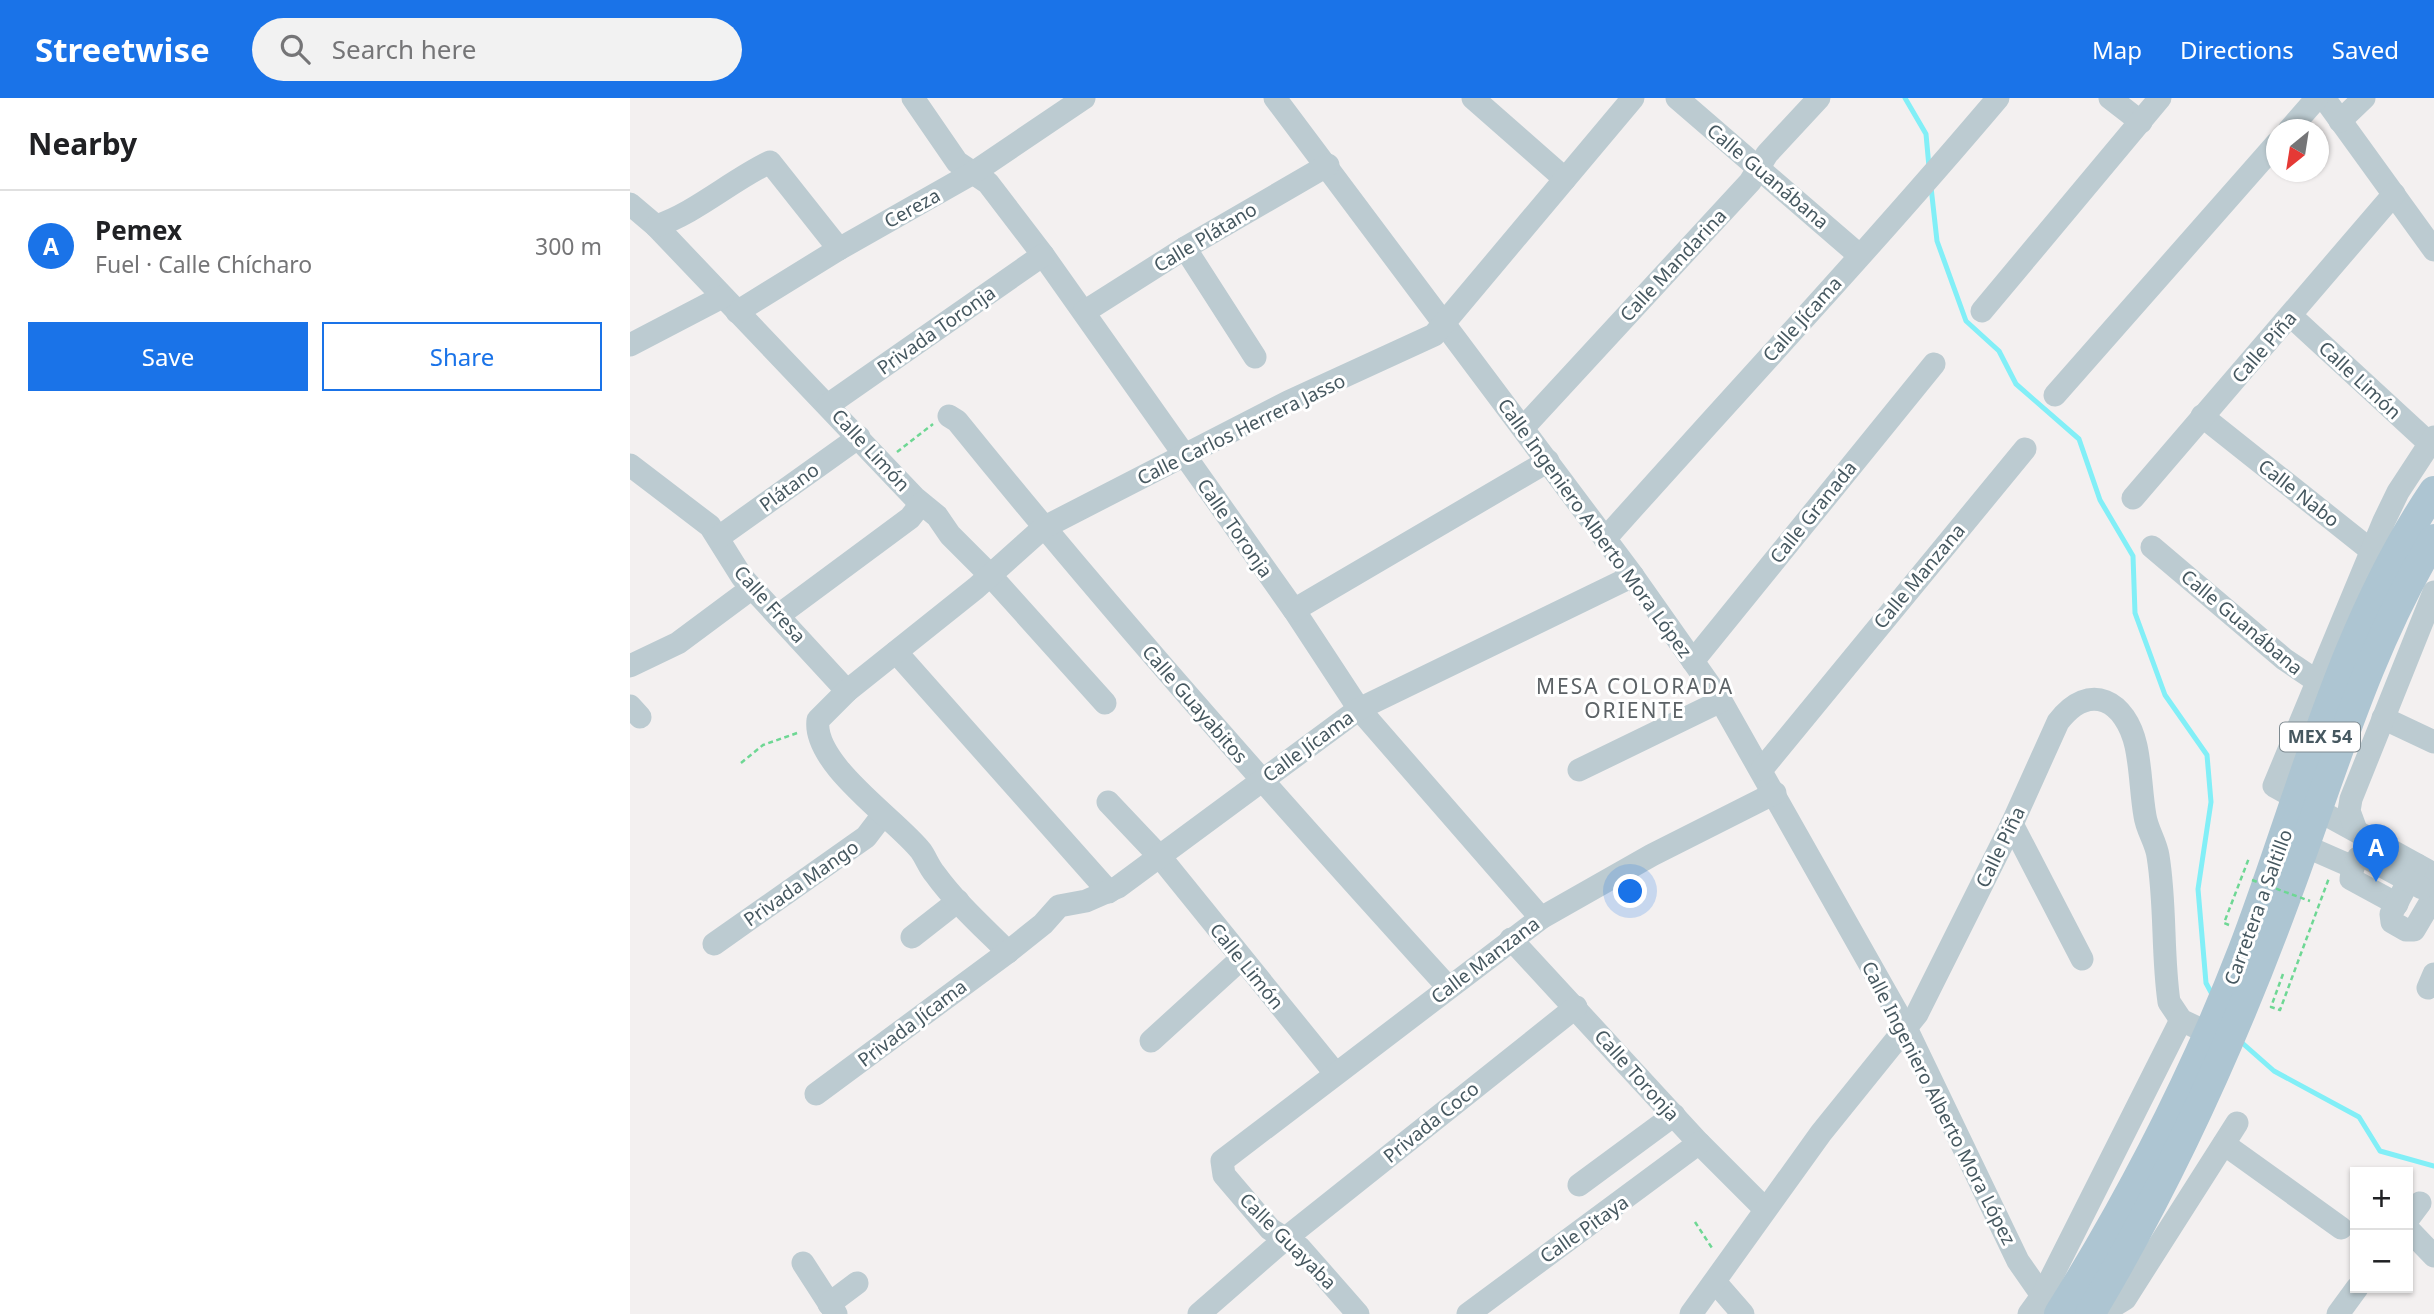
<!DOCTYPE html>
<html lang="en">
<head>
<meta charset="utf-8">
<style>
	:root { --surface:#fff; --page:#f2f2f2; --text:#202124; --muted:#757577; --line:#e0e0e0; --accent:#1a73e8 }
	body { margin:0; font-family:"Noto Sans",sans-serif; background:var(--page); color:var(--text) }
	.controls { position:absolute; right:21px; bottom:21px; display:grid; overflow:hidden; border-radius:0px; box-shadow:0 2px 5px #0004 }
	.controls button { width:63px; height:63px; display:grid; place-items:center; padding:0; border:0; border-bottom:2px solid var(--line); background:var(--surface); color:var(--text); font:35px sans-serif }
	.compass { position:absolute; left:1636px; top:21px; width:63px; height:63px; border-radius:50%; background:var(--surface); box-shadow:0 2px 5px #0004; rotate:210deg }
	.you { position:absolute; left:1001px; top:794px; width:24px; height:24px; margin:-18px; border:5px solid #fff; border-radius:50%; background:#1a73e8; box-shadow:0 0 0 10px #1a73e833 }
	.badge { display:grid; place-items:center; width:46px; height:46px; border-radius:50%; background:var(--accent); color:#fff; font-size:23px; font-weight:700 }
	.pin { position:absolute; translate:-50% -58px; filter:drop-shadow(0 2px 4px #0008) }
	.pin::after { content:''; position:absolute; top:37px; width:24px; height:21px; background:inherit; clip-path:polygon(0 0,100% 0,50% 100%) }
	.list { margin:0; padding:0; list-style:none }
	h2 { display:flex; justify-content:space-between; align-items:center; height:91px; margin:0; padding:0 28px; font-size:30px }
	h2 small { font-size:23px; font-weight:400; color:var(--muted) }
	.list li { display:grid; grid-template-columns:46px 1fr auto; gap:21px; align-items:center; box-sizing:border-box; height:112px; padding:0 28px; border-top:2px solid var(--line) }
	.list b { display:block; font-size:26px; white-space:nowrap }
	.list p { margin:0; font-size:23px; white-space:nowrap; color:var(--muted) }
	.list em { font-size:23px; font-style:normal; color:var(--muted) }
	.actions { display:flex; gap:14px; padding:21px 28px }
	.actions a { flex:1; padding:16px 0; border:2px solid var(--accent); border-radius:0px; text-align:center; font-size:24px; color:var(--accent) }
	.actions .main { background:var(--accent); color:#fff }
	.icon { flex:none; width:38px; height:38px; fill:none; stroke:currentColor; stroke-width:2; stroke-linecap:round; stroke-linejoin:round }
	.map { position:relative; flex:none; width:1804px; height:1216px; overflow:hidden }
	header { display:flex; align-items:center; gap:42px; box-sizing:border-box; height:98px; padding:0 35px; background:var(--accent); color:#fff }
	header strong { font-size:33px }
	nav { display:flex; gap:38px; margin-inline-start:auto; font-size:24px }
	.search { width:490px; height:63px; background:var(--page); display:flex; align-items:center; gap:18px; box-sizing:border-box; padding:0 24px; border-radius:38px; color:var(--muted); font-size:26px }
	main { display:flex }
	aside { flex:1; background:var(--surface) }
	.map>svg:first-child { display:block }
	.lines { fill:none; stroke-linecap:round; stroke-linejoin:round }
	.stream { stroke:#82eff7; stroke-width:5 }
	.path { stroke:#6ed794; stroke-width:2.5; stroke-dasharray:5 3.5; stroke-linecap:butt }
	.minor { stroke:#bccbd1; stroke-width:23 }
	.major { stroke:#adc5d2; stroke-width:30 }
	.path-bridge { stroke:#6ed794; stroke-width:2.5; stroke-dasharray:5 3.5; stroke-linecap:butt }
	.labels { text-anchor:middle; stroke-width:6; stroke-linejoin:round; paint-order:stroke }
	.shield { fill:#fff; stroke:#7e8a90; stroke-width:2 }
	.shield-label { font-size:18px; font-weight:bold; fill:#465860 }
	.street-label { font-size:19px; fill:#465860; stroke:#fff }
	.neighbourhood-label { font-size:21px; letter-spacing:2px; fill:#5c6266; stroke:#fff }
</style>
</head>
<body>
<header>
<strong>Streetwise</strong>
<div class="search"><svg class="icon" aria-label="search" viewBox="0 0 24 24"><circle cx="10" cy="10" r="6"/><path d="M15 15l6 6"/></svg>Search here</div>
<nav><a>Map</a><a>Directions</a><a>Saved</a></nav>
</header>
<main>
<aside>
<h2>Nearby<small></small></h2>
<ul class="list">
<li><span class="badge">A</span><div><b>Pemex</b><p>Fuel · Calle Chícharo</p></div><em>300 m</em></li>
</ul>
<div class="actions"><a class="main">Save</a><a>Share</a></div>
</aside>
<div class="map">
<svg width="1804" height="1216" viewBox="0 0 1804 1216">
	<rect width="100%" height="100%" fill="#f3f0f0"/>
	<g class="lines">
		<g class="stream">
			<path d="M1275 0 1296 36 1299 69"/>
			<path d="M1301 89 1307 143 1336 223 1369 253 1386 286 1449 341 1470 402 1503 458 1505 515 1535 597 1577 657 1581 704 1568 791 1576 885 1583 898"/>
			<path d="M1610 943 1644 973 1729 1019 1750 1053 1804 1068"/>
		</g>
		<g class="path">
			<path d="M267 354 303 326"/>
			<path d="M111 665 133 647 170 634"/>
			<path d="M1599 827 1594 825 1619 760"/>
			<path d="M1653 876 1641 909 1650 912 1699 780"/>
			<path d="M1065 1124 1082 1150"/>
		</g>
		<g class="minor">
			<path d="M283 0 327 64 358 85 413 157 664 512 729 611 911 820"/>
			<path d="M645 0 1003 478 1091 603 1277 932 1388 1163 1425 1216"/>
			<path d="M843 0 935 81"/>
			<path d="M1047 0 1229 157"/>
			<path d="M1480 0 1511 24"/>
			<path d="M1694 0 1804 152"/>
			<path d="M1710 23 1734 0"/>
			<path d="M1659 32 1687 0"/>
			<path d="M0 106 26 128 285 400 307 418 320 437 360 477 475 605"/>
			<path d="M26 128C64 116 102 82 140 64L209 151"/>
			<path d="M555 150 625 259"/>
			<path d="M1352 213 1530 0"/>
			<path d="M107 214 209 151 343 75 454 0"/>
			<path d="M454 214 555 150 698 67"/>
			<path d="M1661 218 1799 345"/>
			<path d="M0 247 92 199"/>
			<path d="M1425 297 1646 46"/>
			<path d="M198 307 413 157"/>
			<path d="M319 318 327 323C484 517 650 704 818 889"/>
			<path d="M1572 318 1743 454 1747 467"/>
			<path d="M893 330 1120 84 1137 56 1189 0"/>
			<path d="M1804 339 1768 394 1754 423 1644 688 1804 776"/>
			<path d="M0 367 80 428 112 479 217 593"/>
			<path d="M1503 400 1764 96"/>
			<path d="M89 439 229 339"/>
			<path d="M975 441C1106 294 1241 150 1368 0"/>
			<path d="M1522 449 1654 561 1697 590"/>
			<path d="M664 512 918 363"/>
			<path d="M149 517 280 420 291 406"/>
			<path d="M266 554 479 794"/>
			<path d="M1063 563 1304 266"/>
			<path d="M0 568 48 545 122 490"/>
			<path d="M0 608 10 619"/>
			<path d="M1753 620 1804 644"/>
			<path d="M1132 671 1395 351"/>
			<path d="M949 672 1091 603"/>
			<path d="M478 704 531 760 705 975"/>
			<path d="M1382 726 1452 861"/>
			<path d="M1726 732 1719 713 1721 701 1804 494"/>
			<path d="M1675 748 1723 769 1721 781 1767 806"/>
			<path d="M1787 767 1761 816 1762 824 1776 832H1784L1804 798"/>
			<path d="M1723 769 1728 760H1737L1792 790"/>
			<path d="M282 839 328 803"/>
			<path d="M881 841 1069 1045 1135 1111"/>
			<path d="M84 846 236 739 252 718"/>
			<path d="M378 854C353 829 326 805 305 776 299 769 296 760 291 753 267 722 182 666 188 622L217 593 346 490 413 430 658 304 804 237 1003 0"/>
			<path d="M1798 890 1804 876"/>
			<path d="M521 943 611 861"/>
			<path d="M186 996 378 854 413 826 429 808 456 803 488 789 729 611 1003 478"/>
			<path d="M1594 1046 1711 1130"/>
			<path d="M949 1087 1044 1017"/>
			<path d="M1778 1121 1790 1105"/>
			<path d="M1778 1131 1804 1158"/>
			<path d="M173 1165 206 1216"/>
			<path d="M1086 1185 1113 1216"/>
			<path d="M1468 1203 1485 1207 1495 1201 1607 1025"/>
			<path d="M199 1206 227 1185"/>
			<path d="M569 1216 656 1140 946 909"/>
			<path d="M728 1216 670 1150 640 1131 594 1077 592 1063 911 820 1022 757 1145 695"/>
			<path d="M838 1216 1069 1045"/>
			<path d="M1061 1216 1191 1035 1287 916 1382 726 1428 624C1460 582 1496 603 1506 648 1511 671 1511 695 1515 718 1517 732 1526 744 1528 758 1536 807 1532 856 1539 904L1551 922 1578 935"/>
			<path d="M1399 1216 1412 1198 1551 922"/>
			<path d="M1708 1216 1727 1190"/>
		</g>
		<g class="major">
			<path d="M1429 1216C1501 1101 1564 979 1613 852 1671 700 1712 528 1804 393"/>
			<path d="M1460 1216C1539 1084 1603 943 1656 799 1701 679 1737 550 1804 441"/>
		</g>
		<path class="path-bridge" d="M1622 782 1680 803"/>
	</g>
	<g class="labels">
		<rect class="shield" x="1650" y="624.5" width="80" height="29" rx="5"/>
		<g class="shield-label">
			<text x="1690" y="645">MEX 54</text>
		</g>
		<g class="street-label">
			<text transform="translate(1138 78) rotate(40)" y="7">Calle Guanábana</text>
			<text transform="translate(282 110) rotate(-29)" y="7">Cereza</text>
			<text transform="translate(575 139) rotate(-31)" y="7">Calle Plátano</text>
			<text transform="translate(1043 167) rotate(-47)" y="7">Calle Mandarina</text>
			<text transform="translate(1172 221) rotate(-48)" y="7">Calle Jícama</text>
			<text transform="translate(306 232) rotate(-35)" y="7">Privada Toronja</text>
			<text transform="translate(1634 249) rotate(-49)" y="7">Calle Piña</text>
			<text transform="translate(1730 282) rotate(43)" y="7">Calle Limón</text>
			<text transform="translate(611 331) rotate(-26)" y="7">Calle Carlos Herrera Jasso</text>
			<text transform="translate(241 352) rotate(47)" y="7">Calle Limón</text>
			<text transform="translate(159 389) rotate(-36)" y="7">Plátano</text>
			<text transform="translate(1669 395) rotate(38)" y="7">Calle Nabo</text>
			<text transform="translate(1183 414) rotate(-51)" y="7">Calle Granada</text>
			<text transform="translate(605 430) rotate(55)" y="7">Calle Toronja</text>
			<text transform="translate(965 430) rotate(54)" y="7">Calle Ingeniero Alberto Mora López</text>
			<text transform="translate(1289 478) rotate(-50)" y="7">Calle Manzana</text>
			<text transform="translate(140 506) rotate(48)" y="7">Calle Fresa</text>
			<text transform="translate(1612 524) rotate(40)" y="7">Calle Guanábana</text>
			<text transform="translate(565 606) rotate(49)" y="7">Calle Guayabitos</text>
			<text transform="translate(678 648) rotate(-36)" y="7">Calle Jícama</text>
			<text transform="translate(1370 749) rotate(-64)" y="7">Calle Piña</text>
			<text transform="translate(171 785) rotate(-35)" y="7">Privada Mango</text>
			<text transform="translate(1628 809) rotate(-70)" y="7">Carretera a Saltillo</text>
			<text transform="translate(855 862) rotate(-37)" y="7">Calle Manzana</text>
			<text transform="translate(617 868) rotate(51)" y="7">Calle Limón</text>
			<text transform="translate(282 925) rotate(-37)" y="7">Privada Jícama</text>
			<text transform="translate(1007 977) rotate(48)" y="7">Calle Toronja</text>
			<text transform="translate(1309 1005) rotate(63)" y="7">Calle Ingeniero Alberto Mora López</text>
			<text transform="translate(801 1024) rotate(-39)" y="7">Privada Coco</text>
			<text transform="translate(954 1131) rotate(-35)" y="7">Calle Pitaya</text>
			<text transform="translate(658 1143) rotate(45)" y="7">Calle Guayaba</text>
		</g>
		<g class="neighbourhood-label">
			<text x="1005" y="596">MESA COLORADA<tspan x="1005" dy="24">ORIENTE</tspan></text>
		</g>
	</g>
</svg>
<div class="controls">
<button>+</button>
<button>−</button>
</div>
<svg class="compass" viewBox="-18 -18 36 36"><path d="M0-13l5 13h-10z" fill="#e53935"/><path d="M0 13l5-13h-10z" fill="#757577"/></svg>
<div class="you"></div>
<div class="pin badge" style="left:1746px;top:784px">A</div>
</div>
</main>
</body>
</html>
